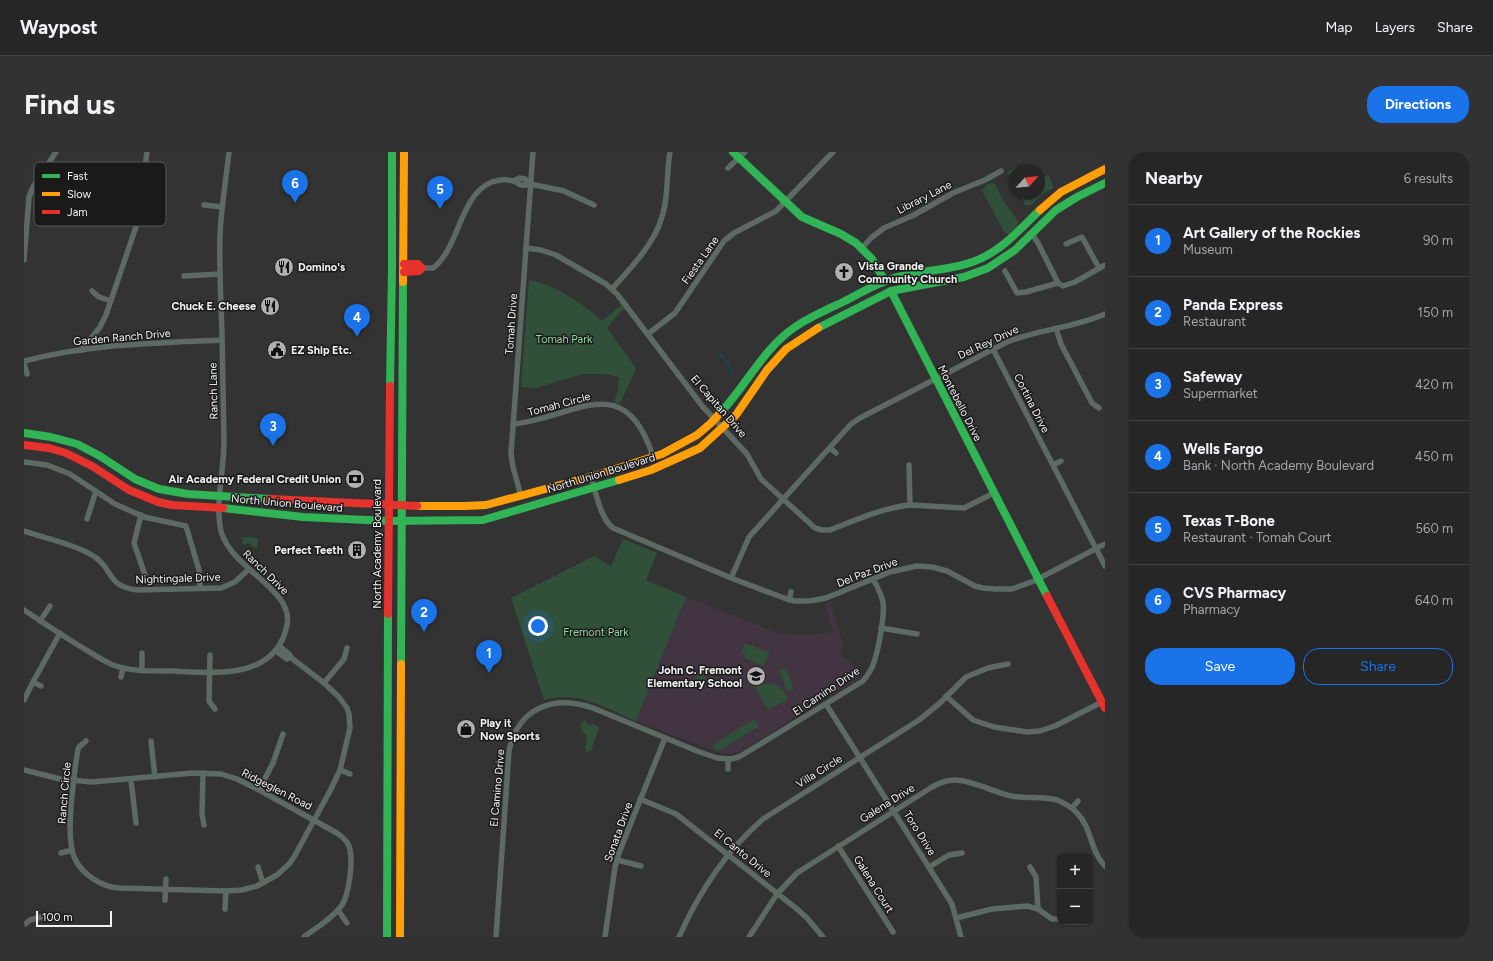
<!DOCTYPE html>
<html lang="en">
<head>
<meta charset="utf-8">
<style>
	:root { --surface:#262626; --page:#323232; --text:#f1f3f6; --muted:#a4a5a7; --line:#424343; --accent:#1a73e8 }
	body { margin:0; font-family:Figtree,sans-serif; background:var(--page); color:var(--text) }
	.controls { position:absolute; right:12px; bottom:12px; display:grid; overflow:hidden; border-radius:8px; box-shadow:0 1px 3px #0004 }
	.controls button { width:36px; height:36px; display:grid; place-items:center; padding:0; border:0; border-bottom:1px solid var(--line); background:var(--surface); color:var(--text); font:20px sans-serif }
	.compass { position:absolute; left:985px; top:12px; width:36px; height:36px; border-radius:50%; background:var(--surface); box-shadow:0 1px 3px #0004; rotate:63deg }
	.scale { position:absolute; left:12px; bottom:10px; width:76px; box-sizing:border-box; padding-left:4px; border:2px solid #f4f3f4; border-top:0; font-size:11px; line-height:14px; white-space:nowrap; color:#f4f3f4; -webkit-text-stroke:3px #1b1a1b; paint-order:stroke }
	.you { position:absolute; left:514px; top:474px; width:14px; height:14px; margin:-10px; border:3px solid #fff; border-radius:50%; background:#1a73e8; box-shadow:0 0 0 6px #1a73e833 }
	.badge { display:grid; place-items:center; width:26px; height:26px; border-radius:50%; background:var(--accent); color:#fff; font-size:13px; font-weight:700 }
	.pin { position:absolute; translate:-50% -33px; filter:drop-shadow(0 1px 2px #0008) }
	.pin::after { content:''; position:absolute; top:21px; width:14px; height:12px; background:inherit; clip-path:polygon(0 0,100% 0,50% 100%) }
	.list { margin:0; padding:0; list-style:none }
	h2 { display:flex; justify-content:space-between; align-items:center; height:52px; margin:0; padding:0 16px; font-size:17px }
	h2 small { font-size:13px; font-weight:400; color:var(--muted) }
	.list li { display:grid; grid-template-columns:26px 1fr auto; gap:12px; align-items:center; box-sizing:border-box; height:72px; padding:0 16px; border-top:1px solid var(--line) }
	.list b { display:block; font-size:15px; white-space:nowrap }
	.list p { margin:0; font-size:13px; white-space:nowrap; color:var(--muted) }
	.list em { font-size:13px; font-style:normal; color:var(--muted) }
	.actions { display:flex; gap:8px; padding:12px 16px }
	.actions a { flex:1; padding:9px 0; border:1px solid var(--accent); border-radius:16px; text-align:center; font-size:14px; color:var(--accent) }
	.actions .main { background:var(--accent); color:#fff }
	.map { position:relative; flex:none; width:1081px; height:785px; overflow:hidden; border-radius:16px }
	header { display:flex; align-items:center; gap:24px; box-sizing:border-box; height:56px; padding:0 20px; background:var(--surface); border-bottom:1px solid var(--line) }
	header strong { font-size:19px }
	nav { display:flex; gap:22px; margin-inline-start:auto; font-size:14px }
	.intro { display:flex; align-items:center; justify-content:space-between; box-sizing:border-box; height:96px; padding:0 24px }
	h1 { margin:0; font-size:28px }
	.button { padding:10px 18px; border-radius:16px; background:var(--accent); color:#fff; font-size:14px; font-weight:700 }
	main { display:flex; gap:24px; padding:0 24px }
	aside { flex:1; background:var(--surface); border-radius:16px; box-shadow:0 1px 3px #0004 }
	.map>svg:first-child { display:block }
	.education { fill:#423541 }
	.green { fill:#30503a }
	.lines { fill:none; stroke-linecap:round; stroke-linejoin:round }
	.stream { stroke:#08525d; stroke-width:1.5 }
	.street { stroke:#5d6963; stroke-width:5.5 }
	.fast { stroke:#30b455; stroke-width:8 }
	.slow { stroke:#ff9f0a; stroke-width:8 }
	.jam { stroke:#e5322d; stroke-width:8 }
	.labels { text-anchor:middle; stroke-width:3; stroke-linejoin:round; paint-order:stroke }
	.street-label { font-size:11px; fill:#f4f3f4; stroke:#1b1a1b }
	.poi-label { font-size:11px; font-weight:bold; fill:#f4f3f4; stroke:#1b1a1b; text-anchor:start }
	.park-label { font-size:11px; fill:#91d6a4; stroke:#1b1a1b }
	.key { fill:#1b1a1b; stroke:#5c5b5c; stroke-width:1 }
	.key-label { font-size:11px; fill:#f4f3f4 }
</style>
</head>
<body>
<header>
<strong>Waypost</strong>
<nav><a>Map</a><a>Layers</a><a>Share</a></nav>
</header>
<div class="intro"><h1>Find us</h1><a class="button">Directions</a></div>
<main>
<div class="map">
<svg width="1081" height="785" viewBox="0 0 1081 785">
	<rect width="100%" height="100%" fill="#333"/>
	<path class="education" d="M662 445 754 481 771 483H790L809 480 801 452 806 451 819 492 816 502 838 520 834 526 715 600 706 602 696 601 612 569Z"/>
	<g class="green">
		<path d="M992 15 994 18H991V34L984 20Z"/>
		<path d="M1024 23 1030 36 1021 40 1007 53H1001L995 42H1015V27Z"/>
		<path d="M966 30 971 32 980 50 994 69 993 75 985 83 980 80 958 38 965 31 967 33Z"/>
		<path d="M505 128C510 129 515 130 520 132 537 137 566 157 578 169L597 153 600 156 583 176 612 216 596 252 590 250 594 238 595 225 580 222H558L512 236 497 235Z"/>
		<path d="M219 385 234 386 233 397 225 391 220 393 218 389Z"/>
		<path d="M599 387 633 401 622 428 662 445 612 569C581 556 554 538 520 548L487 446 570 404 587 414Z"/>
		<path d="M721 491 745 501 740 514 720 506 722 502 717 501Z"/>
		<path d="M758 516 763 519 770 537 764 540 755 519Z"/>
		<path d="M678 521 683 529 670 538 665 530Z"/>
		<path d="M745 531C755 532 760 538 764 547L746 557 743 556 731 536 738 532Z"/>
		<path d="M730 567 735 574 693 600 689 593Z"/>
		<path d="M561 568 565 573 570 572 575 576 567 599 561 600 563 584 558 580 556 573Z"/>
	</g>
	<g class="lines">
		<path class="stream" d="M695 201 703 210 708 221"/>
		<g class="street">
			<path d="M704 16 721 0"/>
			<path d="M490 29 495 26 501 27 506 32 540 39 570 53"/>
			<path d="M180 53 198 55"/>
			<path d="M76 59 84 65 114 69"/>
			<path d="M1042 92 1058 85 1075 116"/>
			<path d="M502 96 517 98 532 103 582 132 593 142 679 255 723 302 737 327 791 376 798 378H806C832 368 858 356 886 353L940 356 970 341"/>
			<path d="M838 96 847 86 860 76 890 63 929 41 961 28 977 19"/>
			<path d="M0 108 5 45 9 35 32 0"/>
			<path d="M398 116H409C435 97 436 42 468 30 474 28 482 27 489 29 498 32 495 35 506 32"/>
			<path d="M981 119 993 141 1002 140 1034 131 1014 91 1008 82"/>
			<path d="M160 124 196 122"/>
			<path d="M1034 131 1039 134 1051 130 1081 113"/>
			<path d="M588 137C610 112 636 87 641 52 644 35 643 17 646 0"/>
			<path d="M68 139 75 145 87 149"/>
			<path d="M1032 176 1037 192 1068 251 1075 256"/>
			<path d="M624 182 651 161 700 89 710 81 752 59 809 0"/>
			<path d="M969 197 1081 414"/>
			<path d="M58 198 76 175 82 163 114 69 123 0"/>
			<path d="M0 209C65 192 132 191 198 188"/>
			<path d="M0 211 3 222"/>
			<path d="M489 272C550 266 601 215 629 305"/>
			<path d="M806 296 812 301"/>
			<path d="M0 310 23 313 46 322 91 352 120 365 162 374 175 418 176 436"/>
			<path d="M885 313 886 353"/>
			<path d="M1029 313 1037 309"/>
			<path d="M567 325C572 340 576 366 589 376L707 426 760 446 771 449H786L802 446 866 420 893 414 908 415 923 419 951 434 959 436 971 437H988L1010 429 1081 392"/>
			<path d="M497 344 489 315 487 302 509 0"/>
			<path d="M117 363 110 391 121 423"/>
			<path d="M63 367 72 339"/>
			<path d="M0 379C21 386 53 393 71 405 90 418 82 434 113 438L197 436 211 430 225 417"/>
			<path d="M707 426 725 385 827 272 836 266 983 190C1015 177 1050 176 1081 162"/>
			<path d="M765 448 767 440"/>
			<path d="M0 458C18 470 36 482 54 493 66 500 77 508 89 513 108 520 129 519 149 519 192 521 252 528 263 473 271 436 201 415 196 374 192 346 200 318 200 290 199 254 199 217 198 181 197 149 195 116 196 84 197 56 202 28 205 0"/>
			<path d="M16 469 26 454"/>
			<path d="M857 476 893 482"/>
			<path d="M252 499 263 507 266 505"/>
			<path d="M186 503 185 549 191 557"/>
			<path d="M118 519V501"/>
			<path d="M97 525 99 516"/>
			<path d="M9 530 17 534"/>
			<path d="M300 531 320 507 323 496"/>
			<path d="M922 544 949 568 970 575 1003 580 1016 579 1031 574 1078 550"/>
			<path d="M0 548 9 530 36 481"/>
			<path d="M802 552 928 752 937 785"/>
			<path d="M62 589C60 591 57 593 55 595 53 598 53 606 52 610 49 633 41 687 51 707 59 723 78 735 95 736L202 739 218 738 233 734 253 723 265 712 270 705 306 639 316 618 326 576 325 562 323 556 315 545 300 531 266 505V503L255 494"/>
			<path d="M127 589 131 625"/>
			<path d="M704 617V607"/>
			<path d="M0 618 36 627 68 630 169 621 197 622 213 627 235 638 313 681C319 685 325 690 326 698 329 710 325 742 318 753 309 766 293 775 280 785"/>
			<path d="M316 618 326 622"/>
			<path d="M179 621 178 662 180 673"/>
			<path d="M107 628 112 671"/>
			<path d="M235 638 249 611 259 582"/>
			<path d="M616 647 652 662 773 757 783 766 799 785"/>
			<path d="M1048 656 1054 649"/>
			<path d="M814 694 869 780"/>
			<path d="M37 701 48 698"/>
			<path d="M593 708 617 714"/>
			<path d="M234 715 239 731"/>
			<path d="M905 715 925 703 938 701"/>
			<path d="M1006 715 1012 725 1014 757"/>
			<path d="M141 748 142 727"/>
			<path d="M201 757 202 739"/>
			<path d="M314 758 323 771"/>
			<path d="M932 766 968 757 1003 754 1014 757 1028 767H1036"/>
			<path d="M0 773 6 768 17 765"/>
			<path d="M472 785 485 599C494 556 529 542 569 556L673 599 693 606 707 607 715 605 839 529C843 524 847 519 849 513 854 500 861 463 859 451 858 443 853 434 849 427"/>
			<path d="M581 785 591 715 595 701 641 586"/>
			<path d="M655 785C675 740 702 699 739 667L895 568 916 551 942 525 964 516 984 512"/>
			<path d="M725 785 753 742 773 721 908 635C915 631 922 628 931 628 947 628 970 640 987 644 1002 647 1018 644 1033 648 1040 651 1048 655 1053 661 1068 676 1066 699 1081 714"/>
		</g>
		<g class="fast">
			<path d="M709 0 778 65 817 82 832 91 848 107 861 129"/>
			<path d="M867 139 1023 444"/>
			<path d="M794 176 867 139 940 125 964 116 991 98 1032 58 1053 45 1081 31"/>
			<path d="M366 234 368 117V0"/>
			<path d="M698 259C723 232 740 196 771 175 786 165 802 158 817 151 837 141 856 129 878 124 905 117 935 118 960 105 982 94 998 75 1016 58"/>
			<path d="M0 281 27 285 53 292 76 304 111 327 135 337 164 342 246 347"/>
			<path d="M199 356 279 365 364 369 459 368 595 328"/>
			<path d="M377 512 379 130"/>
			<path d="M363 785 364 462"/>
		</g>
		<g class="slow">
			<path d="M1016 58 1037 40 1081 17"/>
			<path d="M379 130 380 0"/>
			<path d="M595 328 627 318 676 296 712 263 743 218 762 197 794 176"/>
			<path d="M393 354H441L462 353 573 323 638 302 673 283 687 271 698 259"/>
			<path d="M376 785 377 512"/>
		</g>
		<g class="jam">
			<path d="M380 112H394L398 116 395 119 380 120"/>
			<path d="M0 293 25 296 42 301 68 314 105 338 134 350 148 353 199 356"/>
			<path d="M246 347 393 354"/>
			<path d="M1023 444 1081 556"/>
			<path d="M364 462 366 234"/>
		</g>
	</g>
	<defs>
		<g id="restaurant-disc" transform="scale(1)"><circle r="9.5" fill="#b0b0b0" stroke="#1b1a1b"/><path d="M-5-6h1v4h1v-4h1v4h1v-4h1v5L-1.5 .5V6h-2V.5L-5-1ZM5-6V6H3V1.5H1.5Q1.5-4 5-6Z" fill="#111"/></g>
		<g id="church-disc" transform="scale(1)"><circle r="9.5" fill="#b0b0b0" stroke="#1b1a1b"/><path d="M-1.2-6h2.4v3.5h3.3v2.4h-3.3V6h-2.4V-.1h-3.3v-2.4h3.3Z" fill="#111"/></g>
		<g id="civic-disc" transform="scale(1)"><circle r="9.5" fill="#b0b0b0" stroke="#1b1a1b"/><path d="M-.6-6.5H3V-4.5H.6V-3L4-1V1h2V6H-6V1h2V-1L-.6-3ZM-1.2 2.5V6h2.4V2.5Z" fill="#111"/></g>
		<g id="bank-disc" transform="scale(1)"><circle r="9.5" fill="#b0b0b0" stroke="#1b1a1b"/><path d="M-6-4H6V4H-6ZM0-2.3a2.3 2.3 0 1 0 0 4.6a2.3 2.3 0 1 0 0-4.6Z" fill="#111"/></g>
		<g id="building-disc" transform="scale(1)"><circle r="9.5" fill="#b0b0b0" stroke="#1b1a1b"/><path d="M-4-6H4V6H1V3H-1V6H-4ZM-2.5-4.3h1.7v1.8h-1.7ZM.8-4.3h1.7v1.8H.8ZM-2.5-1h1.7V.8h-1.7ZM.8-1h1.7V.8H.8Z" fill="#111"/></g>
		<g id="school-disc" transform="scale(1)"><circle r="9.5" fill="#b0b0b0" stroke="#1b1a1b"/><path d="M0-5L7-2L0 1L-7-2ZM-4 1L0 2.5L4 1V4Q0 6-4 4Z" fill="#111"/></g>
		<g id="shop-disc" transform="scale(1)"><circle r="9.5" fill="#b0b0b0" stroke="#1b1a1b"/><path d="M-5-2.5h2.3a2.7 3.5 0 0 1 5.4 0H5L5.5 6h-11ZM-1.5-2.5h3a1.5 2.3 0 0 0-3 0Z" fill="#111"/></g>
	</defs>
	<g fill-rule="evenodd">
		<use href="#restaurant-disc" x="260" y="115"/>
		<use href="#church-disc" x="820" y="120"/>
		<use href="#restaurant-disc" x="246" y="154"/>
		<use href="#civic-disc" x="253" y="198"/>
		<use href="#bank-disc" x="331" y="327"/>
		<use href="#building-disc" x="333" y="398"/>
		<use href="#school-disc" x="732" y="524"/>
		<use href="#shop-disc" x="442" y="577"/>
	</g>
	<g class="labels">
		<g class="street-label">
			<text transform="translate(900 45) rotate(-27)" y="4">Library Lane</text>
			<text transform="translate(676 108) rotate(-55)" y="4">Fiesta Lane</text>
			<text transform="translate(487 172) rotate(-86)" y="4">Tomah Drive</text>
			<text transform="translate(98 185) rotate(-5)" y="4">Garden Ranch Drive</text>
			<text transform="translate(964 190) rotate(-25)" y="4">Del Rey Drive</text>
			<text transform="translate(189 239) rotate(-91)" y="4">Ranch Lane</text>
			<text transform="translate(936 251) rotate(63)" y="4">Montebello Drive</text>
			<text transform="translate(1008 251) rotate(63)" y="4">Cortina Drive</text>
			<text transform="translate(535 252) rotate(-15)" y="4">Tomah Circle</text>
			<text transform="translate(695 254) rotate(49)" y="4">El Capitan Drive</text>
			<text transform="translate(577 321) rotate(-17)" y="4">North Union Boulevard</text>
			<text transform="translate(263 351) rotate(5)" y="4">North Union Boulevard</text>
			<text transform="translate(353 392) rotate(-90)" y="4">North Academy Boulevard</text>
			<text transform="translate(242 420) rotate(44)" y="4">Ranch Drive</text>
			<text transform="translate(843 420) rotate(-21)" y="4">Del Paz Drive</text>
			<text transform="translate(154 426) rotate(-2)" y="4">Nightingale Drive</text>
			<text transform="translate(802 539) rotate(-34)" y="4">El Camino Drive</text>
			<text transform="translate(795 619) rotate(-32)" y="4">Villa Circle</text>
			<text transform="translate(473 636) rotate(-85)" y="4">El Camino Drive</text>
			<text transform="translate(253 637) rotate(27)" y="4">Ridgeglen Road</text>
			<text transform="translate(40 641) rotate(-85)" y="4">Ranch Circle</text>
			<text transform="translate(863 651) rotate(-32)" y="4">Galena Drive</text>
			<text transform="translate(594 680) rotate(-70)" y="4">Sonata Drive</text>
			<text transform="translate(896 681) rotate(58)" y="4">Toro Drive</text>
			<text transform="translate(719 701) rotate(39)" y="4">El Canto Drive</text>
			<text transform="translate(850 732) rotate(58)" y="4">Galena Court</text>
		</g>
		<g class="poi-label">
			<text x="834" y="118">Vista Grande<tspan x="834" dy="13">Community Church</tspan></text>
			<text x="274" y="119">Domino's</text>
			<text x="232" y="158" text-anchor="end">Chuck E. Cheese</text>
			<text x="267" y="202">EZ Ship Etc.</text>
			<text x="317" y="331" text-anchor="end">Air Academy Federal Credit Union</text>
			<text x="319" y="402" text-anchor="end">Perfect Teeth</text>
			<text x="718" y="522" text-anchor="end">John C. Fremont<tspan x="718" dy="13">Elementary School</tspan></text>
			<text x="456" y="575">Play it<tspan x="456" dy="13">Now Sports</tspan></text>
		</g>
		<g class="park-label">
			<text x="540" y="191">Tomah Park</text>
			<text x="572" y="484">Fremont Park</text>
		</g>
	</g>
	<rect x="10" y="10" width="132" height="64" rx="6" class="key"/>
	<rect x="18" y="22" width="18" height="4" fill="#30b455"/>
	<rect x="18" y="40" width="18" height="4" fill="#ff9f0a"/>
	<rect x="18" y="58" width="18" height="4" fill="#e5322d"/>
	<g class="key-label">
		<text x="43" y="28">Fast</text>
		<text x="43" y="46">Slow</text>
		<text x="43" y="64">Jam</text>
	</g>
</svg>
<div class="controls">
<button>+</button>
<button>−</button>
</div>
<svg class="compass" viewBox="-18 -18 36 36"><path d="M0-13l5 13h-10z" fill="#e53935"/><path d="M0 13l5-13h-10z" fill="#a4a5a7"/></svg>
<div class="scale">100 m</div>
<div class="you"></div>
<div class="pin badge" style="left:465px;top:521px">1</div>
<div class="pin badge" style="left:400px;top:480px">2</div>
<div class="pin badge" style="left:249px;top:294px">3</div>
<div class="pin badge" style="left:333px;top:185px">4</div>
<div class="pin badge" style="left:416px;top:57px">5</div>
<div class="pin badge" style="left:271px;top:51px">6</div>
</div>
<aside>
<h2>Nearby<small>6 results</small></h2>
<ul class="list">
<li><span class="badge">1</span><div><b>Art Gallery of the Rockies</b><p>Museum</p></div><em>90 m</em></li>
<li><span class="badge">2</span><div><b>Panda Express</b><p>Restaurant</p></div><em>150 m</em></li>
<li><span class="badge">3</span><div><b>Safeway</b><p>Supermarket</p></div><em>420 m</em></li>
<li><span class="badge">4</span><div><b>Wells Fargo</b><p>Bank · North Academy Boulevard</p></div><em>450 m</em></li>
<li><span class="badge">5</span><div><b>Texas T-Bone</b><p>Restaurant · Tomah Court</p></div><em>560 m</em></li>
<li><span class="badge">6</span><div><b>CVS Pharmacy</b><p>Pharmacy</p></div><em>640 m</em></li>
</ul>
<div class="actions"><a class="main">Save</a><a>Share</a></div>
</aside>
</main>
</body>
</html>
